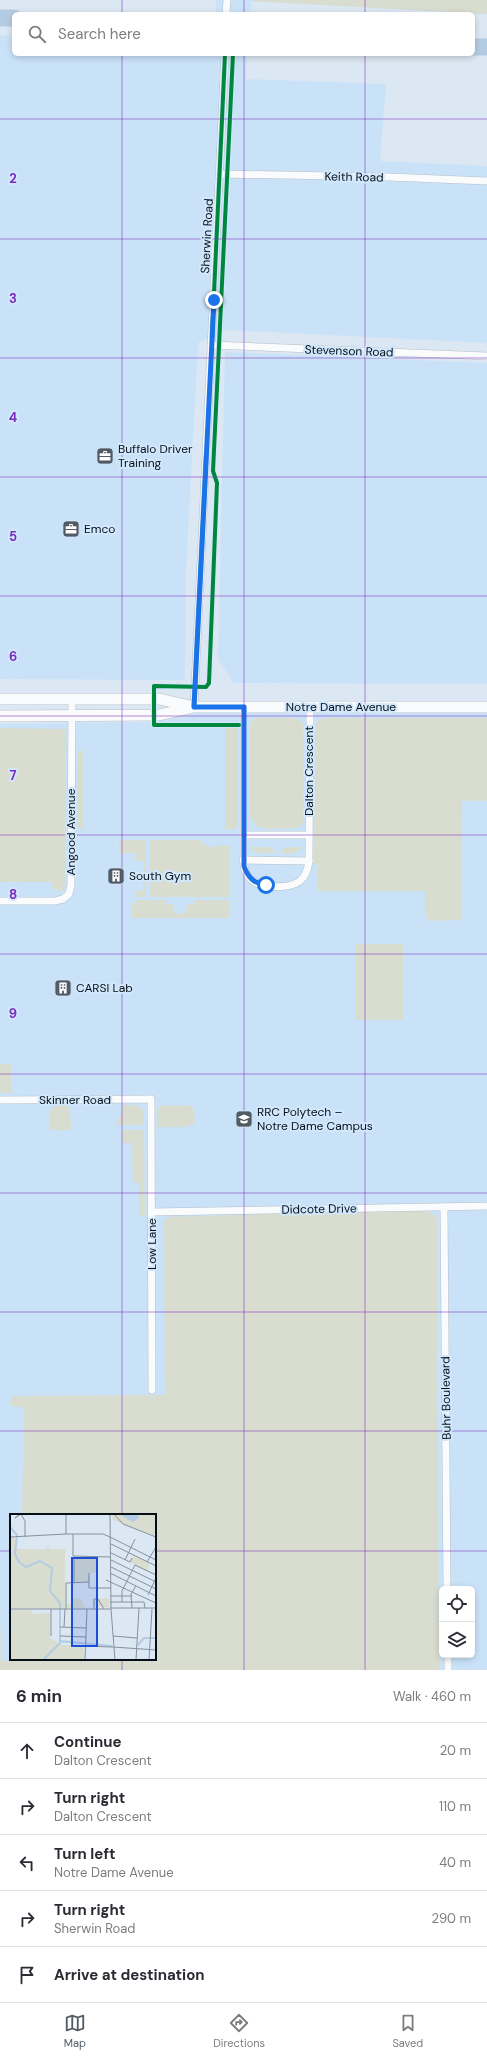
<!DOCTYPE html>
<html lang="en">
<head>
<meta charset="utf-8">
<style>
	:root { --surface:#fff; --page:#f7f7f7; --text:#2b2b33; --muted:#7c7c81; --line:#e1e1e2; --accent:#515b64 }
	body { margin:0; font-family:"DM Sans",sans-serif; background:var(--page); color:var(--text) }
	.controls { position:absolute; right:12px; bottom:12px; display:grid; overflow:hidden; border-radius:6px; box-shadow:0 2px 6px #0003 }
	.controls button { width:36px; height:36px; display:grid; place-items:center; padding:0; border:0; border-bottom:1px solid var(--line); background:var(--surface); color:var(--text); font:20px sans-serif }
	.stop { position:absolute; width:12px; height:12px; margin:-9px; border:3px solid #1a73e8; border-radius:50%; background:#fff }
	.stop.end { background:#1a73e8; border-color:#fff; box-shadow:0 1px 4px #0008 }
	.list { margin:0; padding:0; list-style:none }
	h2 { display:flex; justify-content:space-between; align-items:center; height:52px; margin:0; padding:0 16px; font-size:17px }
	h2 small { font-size:13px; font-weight:400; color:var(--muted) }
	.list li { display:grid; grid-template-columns:26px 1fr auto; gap:12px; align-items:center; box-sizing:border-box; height:56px; padding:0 16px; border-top:1px solid var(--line) }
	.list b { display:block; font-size:15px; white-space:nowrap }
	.list p { margin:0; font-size:13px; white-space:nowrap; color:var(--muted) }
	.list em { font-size:13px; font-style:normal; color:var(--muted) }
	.icon { flex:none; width:22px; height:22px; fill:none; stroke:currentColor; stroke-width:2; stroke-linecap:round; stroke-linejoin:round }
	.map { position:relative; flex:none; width:487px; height:1670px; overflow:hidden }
	.search { position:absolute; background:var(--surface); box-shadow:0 2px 6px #0003; left:12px; right:12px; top:12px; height:44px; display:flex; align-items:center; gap:10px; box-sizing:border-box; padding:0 14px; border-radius:6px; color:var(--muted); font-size:15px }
	.sheet { height:332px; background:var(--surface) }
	nav { display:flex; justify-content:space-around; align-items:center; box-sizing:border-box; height:56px; border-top:1px solid var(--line); background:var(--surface); font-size:11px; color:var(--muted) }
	nav a { display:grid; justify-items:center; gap:2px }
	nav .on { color:var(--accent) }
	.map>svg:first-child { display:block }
	.built { fill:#cae2f8; fill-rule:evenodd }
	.green { fill:#d9ddcf }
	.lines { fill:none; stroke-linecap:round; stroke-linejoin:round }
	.river { stroke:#b4cce3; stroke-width:17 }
	.street-casing { stroke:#b4bec8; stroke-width:8 }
	.secondary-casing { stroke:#b4bec8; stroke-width:12 }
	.street { stroke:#fafbfd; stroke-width:7 }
	.secondary { stroke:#fafbfd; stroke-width:11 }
	.cycleway-casing { stroke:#d1e7fc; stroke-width:6 }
	.cycleway { stroke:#00873e; stroke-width:4 }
	.route { stroke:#1a73e8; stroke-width:5 }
	.grid { fill:none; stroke:#7b2cbf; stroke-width:1; stroke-opacity:0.55 }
	.labels { text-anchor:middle; stroke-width:4; stroke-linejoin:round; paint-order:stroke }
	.street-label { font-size:12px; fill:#060f18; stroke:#d1e7fc }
	.poi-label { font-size:12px; fill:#060f18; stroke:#d1e7fc; text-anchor:start }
	.inset-river { fill:none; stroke:#b4cce3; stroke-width:2 }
	.inset-road { fill:none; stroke:#86919b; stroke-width:1 }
	.view { fill:#1d4ed8; fill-opacity:0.15; stroke:#1d4ed8; stroke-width:2 }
	.inset-edge { fill:none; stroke:#060f18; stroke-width:2 }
	.grid-label { font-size:13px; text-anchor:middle; font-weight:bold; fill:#7b2cbf; stroke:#d1e7fc; stroke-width:4; stroke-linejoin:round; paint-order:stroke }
</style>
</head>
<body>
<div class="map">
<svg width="487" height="1670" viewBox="0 0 487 1670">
	<rect width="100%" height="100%" fill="#dbe7f2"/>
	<g class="built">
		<path d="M216 0H487V14L252 1 250 14H216Z"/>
		<path d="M0 35 14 36V54H247L246 79 386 84 380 161 487 166V343L227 330 198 343 186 570 185 680 0 679Z"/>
		<path d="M225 352 487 363V684L234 683 218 660Z"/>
		<path d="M209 712 487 713V1670H0V724L147 722ZM11 1515H155V1659H11ZM442 1589H472V1655H442Z"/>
	</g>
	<g class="green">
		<path d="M251 0H487V14L251 1Z"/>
		<path d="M255 718H295L303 723 304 818 302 825 297 828 266 829 257 826 250 817 249 730 251 722Z"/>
		<path d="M324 718H487V801H462L461 920 428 921V916H425V891H318V864H314L315 728 317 721Z"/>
		<path d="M0 728 66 729V887L59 893 57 889H52V882H0Z"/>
		<path d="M225 728H238V826L234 829 225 830Z"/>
		<path d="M82 750 83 752V829H79L77 823V753Z"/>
		<path d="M119 840H146V895L144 897H135V891L143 890V861H135V853H119Z"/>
		<path d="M149 840H201V844H207V847L229 845V897H149Z"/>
		<path d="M249 847H271L276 853H257Z"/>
		<path d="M285 847H302C297 855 289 854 280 853Z"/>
		<path d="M135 900H165L166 904H173L174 911 179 914 185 913 188 904H194L195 900H229V918H132V903H135Z"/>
		<rect x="356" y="944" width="47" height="76"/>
		<rect x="0" y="1064" width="11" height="29"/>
		<path d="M56 1105H66L70 1108 71 1130H50L49 1111Z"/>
		<path d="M122 1105C142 1105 144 1105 144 1125H117V1120L122 1114Z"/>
		<path d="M162 1105 192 1106 194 1110 195 1124H190V1127H157V1110Z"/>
		<path d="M122 1130H144L145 1216H139V1183H133L132 1143H122Z"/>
		<path d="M418 1210 430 1212 437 1217 439 1670H0V1604L1 1661 155 1659V1515H22L24 1407H14L9 1403 13 1396 165 1395 164 1221 169 1217Z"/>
	</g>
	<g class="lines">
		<g class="river">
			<path d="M0 18H14"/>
			<path d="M473 47H487"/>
		</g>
		<g class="street-casing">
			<g id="street">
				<path d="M226 14 227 0"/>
				<path d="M220 174 389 177 487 181"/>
				<path d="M211 345 487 356"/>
				<path d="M194 707 225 54"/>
				<path d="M244 707V866C245 870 246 874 249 878 259 889 289 889 300 881 306 876 308 869 309 861L310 707"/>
				<path d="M244 835H309"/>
				<path d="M243 860 309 861"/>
				<path d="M0 901H55L63 899 69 894 71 885 72 699"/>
				<path d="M0 1100 151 1099 152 1390"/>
				<path d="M444 1207 447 1589"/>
				<path d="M152 1212 487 1206"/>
				<path d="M448 1655V1670"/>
			</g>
		</g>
		<g class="secondary-casing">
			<g id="secondary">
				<path d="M0 699H159L190 706"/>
				<path d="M0 716 159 715 194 707H487"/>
			</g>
		</g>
		<use href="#street" class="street"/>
		<use href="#secondary" class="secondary"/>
		<g class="cycleway-casing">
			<g id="cycleway">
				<path d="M233 54 213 471 217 483 209 683 206 687 154 686V725H239"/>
				<path d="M212 337 225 54"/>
				<path d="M194 707 206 457"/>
				<path d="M244 835V707"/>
			</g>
		</g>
		<use href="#cycleway" class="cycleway"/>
	</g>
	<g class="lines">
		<path class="route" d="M214 300 194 707H244V866C248 878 254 883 266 885"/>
	</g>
	<path class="grid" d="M122 0V14M244 0V14M365 0V14M122 54V1515M244 54V1670M365 54V1670M0 119H487M0 239H487M0 358H487M0 477H487M0 596H487M0 716H487M0 835H487M0 954H487M0 1074H487M0 1193H487M0 1312H487M0 1431H487M0 1551H11M155 1551H487M122 1659V1670"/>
	<defs>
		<g id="office-square" transform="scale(0.9)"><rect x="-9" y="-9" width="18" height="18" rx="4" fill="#515b64" stroke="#d1e7fc"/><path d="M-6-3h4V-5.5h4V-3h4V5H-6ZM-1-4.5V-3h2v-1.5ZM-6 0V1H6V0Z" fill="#fff"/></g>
		<g id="building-square" transform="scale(0.9)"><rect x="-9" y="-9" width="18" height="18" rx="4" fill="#515b64" stroke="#d1e7fc"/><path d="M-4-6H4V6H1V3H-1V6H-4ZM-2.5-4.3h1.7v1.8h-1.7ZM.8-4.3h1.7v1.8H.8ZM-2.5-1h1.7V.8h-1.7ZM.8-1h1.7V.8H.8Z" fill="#fff"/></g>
		<g id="university-square" transform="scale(0.9)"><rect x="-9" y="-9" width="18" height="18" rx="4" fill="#515b64" stroke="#d1e7fc"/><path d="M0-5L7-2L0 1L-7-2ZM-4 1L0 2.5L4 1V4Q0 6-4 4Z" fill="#fff"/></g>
	</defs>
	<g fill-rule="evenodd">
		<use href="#office-square" x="105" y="456"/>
		<use href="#office-square" x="71" y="529"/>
		<use href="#building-square" x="116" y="876"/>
		<use href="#building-square" x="63" y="988"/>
		<use href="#university-square" x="244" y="1119"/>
	</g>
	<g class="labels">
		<g class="street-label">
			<text transform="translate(354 177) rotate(1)" y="4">Keith Road</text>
			<text transform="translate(207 236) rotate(-87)" y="4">Sherwin Road</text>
			<text transform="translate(349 351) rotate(2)" y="4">Stevenson Road</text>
			<text x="341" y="711">Notre Dame Avenue</text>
			<text transform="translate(309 771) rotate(-90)" y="4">Dalton Crescent</text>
			<text transform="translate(71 832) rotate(-90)" y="4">Angood Avenue</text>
			<text x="75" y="1104">Skinner Road</text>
			<text transform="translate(319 1209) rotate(-1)" y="4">Didcote Drive</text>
			<text transform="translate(152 1244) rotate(-90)" y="4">Low Lane</text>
			<text transform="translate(446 1398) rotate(-91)" y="4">Buhr Boulevard</text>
		</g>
		<g class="poi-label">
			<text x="118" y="453">Buffalo Driver<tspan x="118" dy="14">Training</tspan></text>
			<text x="84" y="533">Emco</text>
			<text x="129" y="880">South Gym</text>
			<text x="76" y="992">CARSI Lab</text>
			<text x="257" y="1116">RRC Polytech –<tspan x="257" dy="14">Notre Dame Campus</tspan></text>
		</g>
	</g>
	<g transform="translate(10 1514)">
		<rect width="146" height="146" fill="#dbe7f2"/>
		<path d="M102 0H146V22L103 6ZM0 24H5V35H36L38 30 39 35H55V95L0 94ZM123 41 139 49 138 57 120 48ZM64 44H88L87 58 79 59V68H64ZM63 84 71 85 75 94H57L56 90H63ZM99 84V94L83 92 84 85ZM0 96H20L24 100 40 99V124L52 131 74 132V146H0Z" fill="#d9ddcf"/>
		<path d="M109 0H128L129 4 123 8Z" fill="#b4cce3"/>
		<path class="inset-river" d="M0 13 7 21 5 40 9 48 16 53 30 47 42 54 40 77 50 89V127L102 132M128 131 134 124H146M33 146 51 128"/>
		<path class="inset-road" d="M11 0 15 7V23M100 0 101 95 105 146M104 0 113 10 146 23M9 1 5 4 11 0M56 20V0M63 20V42L100 43M0 23 56 20H93L100 23M100 23 146 46M101 30 146 52M101 39 120 48 122 44M64 44V69M101 46 146 68M115 46 125 25M137 48 146 33M101 53 146 75M79 59V74H101M100 59 146 82M96 66 146 89M138 81 146 64M101 82H122M100 88H134L135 94M112 88V77L125 51 146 61M100 94H146M122 94 121 80 126 72M0 95H100M41 95V122M56 95V69L79 68M84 95V85H88L94 95M50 113 76 114M54 113 55 95M50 122 76 123M103 122 127 124M75 132 103 133M103 133 146 136M75 146 77 95M126 146 129 94M139 146 142 95"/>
		<path class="view" d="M62 44H87V132H62Z"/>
		<rect width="146" height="146" class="inset-edge"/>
	</g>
	<g class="grid-label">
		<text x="13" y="183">2</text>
		<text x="13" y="303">3</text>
		<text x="13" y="422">4</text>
		<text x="13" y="541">5</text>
		<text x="13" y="661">6</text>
		<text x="13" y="780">7</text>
		<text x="13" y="899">8</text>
		<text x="13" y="1018">9</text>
	</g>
</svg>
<div class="controls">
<button><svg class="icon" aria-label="locate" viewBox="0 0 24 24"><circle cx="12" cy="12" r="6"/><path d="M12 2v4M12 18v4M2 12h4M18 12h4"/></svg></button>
<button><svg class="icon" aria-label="layers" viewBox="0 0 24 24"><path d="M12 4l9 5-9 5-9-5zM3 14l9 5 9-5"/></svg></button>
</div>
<div class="stop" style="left:266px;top:885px"></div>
<div class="stop end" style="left:214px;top:300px"></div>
<div class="search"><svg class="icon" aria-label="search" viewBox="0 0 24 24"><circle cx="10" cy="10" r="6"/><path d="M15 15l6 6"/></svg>Search here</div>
</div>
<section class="sheet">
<h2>6 min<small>Walk · 460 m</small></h2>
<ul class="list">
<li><svg class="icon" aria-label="ahead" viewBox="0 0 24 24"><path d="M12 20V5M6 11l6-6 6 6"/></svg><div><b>Continue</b><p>Dalton Crescent</p></div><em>20 m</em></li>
<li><svg class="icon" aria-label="right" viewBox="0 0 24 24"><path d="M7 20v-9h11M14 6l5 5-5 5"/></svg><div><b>Turn right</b><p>Dalton Crescent</p></div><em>110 m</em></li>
<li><svg class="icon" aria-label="left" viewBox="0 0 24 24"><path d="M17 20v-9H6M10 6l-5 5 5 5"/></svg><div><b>Turn left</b><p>Notre Dame Avenue</p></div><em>40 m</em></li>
<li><svg class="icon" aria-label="right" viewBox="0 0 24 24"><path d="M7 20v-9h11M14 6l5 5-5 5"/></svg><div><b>Turn right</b><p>Sherwin Road</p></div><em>290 m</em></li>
<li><svg class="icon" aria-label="arrive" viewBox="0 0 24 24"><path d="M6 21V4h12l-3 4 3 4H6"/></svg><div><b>Arrive at destination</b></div></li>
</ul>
</section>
<nav>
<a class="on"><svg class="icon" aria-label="map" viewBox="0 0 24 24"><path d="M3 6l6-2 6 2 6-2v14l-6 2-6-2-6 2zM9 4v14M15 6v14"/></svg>Map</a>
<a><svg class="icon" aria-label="directions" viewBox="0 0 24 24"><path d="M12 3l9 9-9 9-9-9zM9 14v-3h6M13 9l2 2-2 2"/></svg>Directions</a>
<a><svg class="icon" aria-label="saved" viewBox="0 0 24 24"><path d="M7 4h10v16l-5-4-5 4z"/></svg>Saved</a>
</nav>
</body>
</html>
